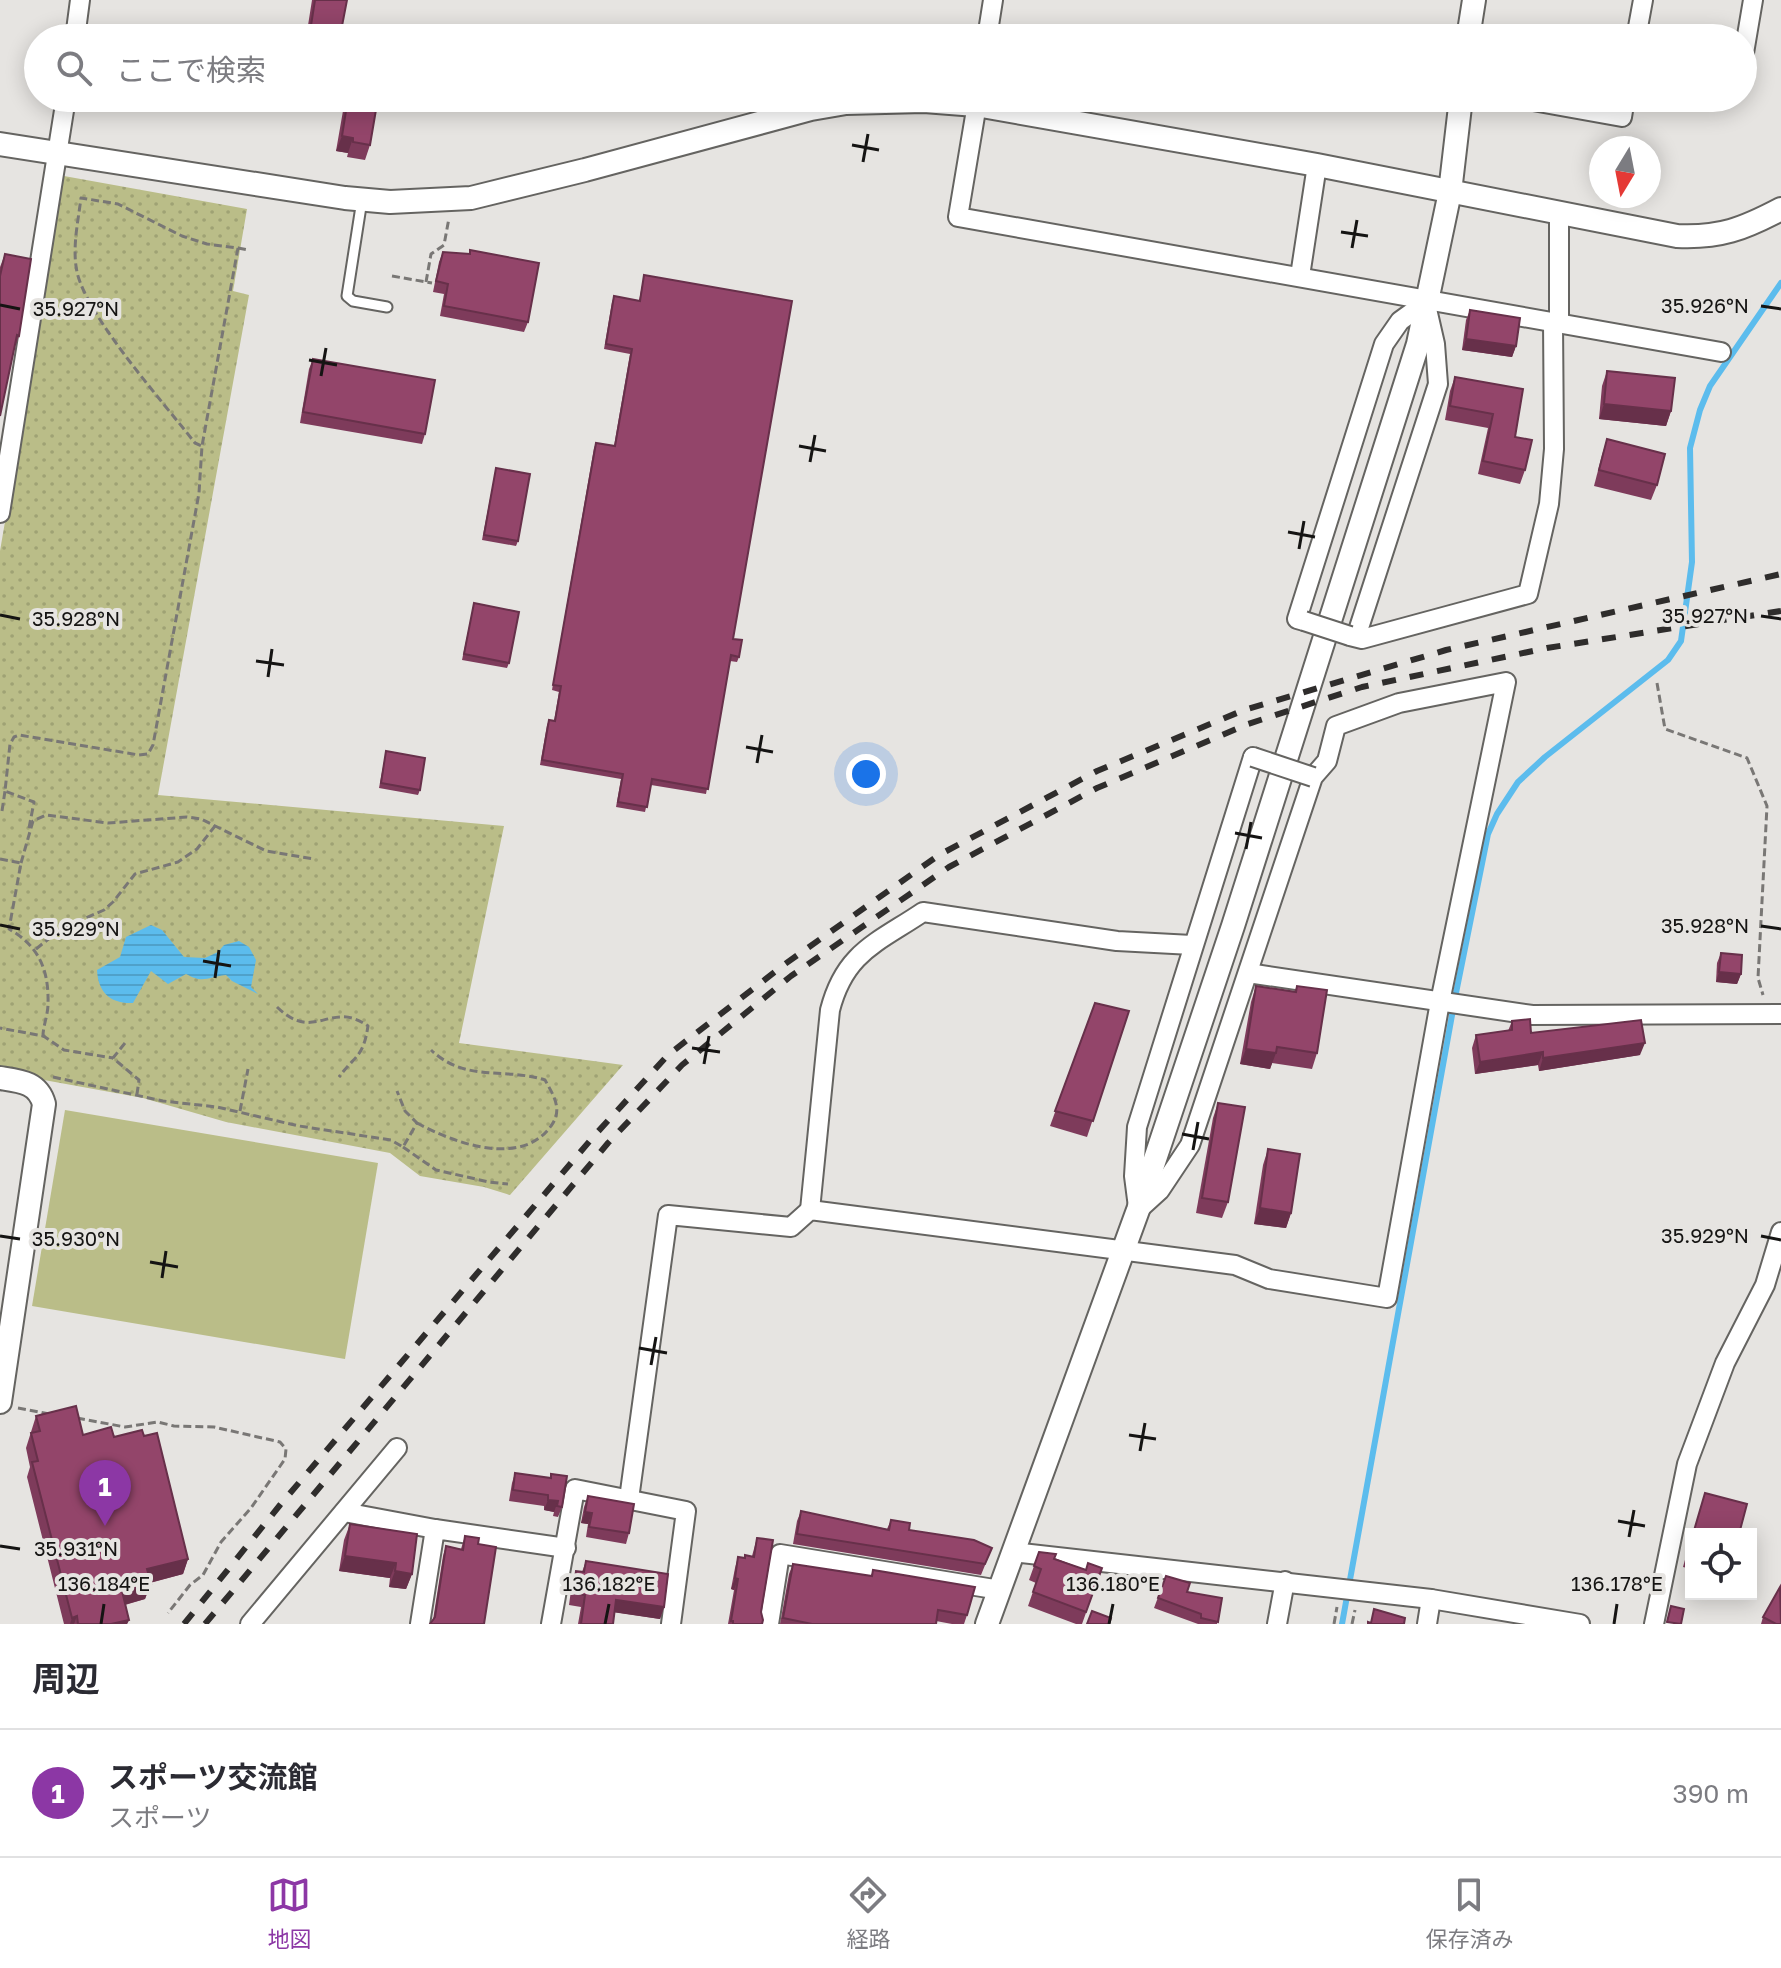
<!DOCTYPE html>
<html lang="ja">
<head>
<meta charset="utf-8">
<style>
	:root { --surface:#fff; --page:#f2f2f3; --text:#2b2b33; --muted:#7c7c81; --line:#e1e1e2; --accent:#8c37a5 }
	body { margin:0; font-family:"Golos Text","Noto Sans JP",sans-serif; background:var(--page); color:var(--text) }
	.controls { position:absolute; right:24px; bottom:24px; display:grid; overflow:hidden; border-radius:0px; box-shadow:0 4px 20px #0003 }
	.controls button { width:72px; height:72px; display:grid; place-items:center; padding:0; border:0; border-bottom:2px solid var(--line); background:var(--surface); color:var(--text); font:40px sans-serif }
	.compass { position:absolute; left:1589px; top:136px; width:72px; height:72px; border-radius:50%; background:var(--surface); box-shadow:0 4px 20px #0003; rotate:190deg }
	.you { position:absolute; left:866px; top:774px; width:28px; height:28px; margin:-20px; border:6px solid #fff; border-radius:50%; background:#1a73e8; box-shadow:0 0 0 12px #1a73e833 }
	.badge { display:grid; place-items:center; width:52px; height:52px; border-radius:50%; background:var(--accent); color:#fff; font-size:26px; font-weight:700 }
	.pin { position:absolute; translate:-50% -66px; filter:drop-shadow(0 2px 4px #0008) }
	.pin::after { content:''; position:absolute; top:42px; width:28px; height:24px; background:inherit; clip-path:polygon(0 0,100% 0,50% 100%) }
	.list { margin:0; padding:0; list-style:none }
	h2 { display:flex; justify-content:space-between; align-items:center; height:104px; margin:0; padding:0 32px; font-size:34px }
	h2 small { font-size:26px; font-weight:400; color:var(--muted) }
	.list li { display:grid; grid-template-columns:52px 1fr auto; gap:24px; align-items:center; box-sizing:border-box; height:128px; padding:0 32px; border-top:2px solid var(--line) }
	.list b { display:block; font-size:30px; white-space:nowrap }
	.list p { margin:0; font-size:26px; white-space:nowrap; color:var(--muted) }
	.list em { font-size:26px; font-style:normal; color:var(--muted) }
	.icon { flex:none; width:44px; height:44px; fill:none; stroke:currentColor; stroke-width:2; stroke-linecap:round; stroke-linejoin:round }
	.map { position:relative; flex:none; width:1781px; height:1624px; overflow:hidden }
	.search { position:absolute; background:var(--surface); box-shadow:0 4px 20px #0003; left:24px; right:24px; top:24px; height:88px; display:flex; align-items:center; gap:20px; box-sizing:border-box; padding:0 28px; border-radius:44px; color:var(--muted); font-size:30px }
	.sheet { height:232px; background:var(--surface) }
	nav { display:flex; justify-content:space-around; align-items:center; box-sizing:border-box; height:112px; border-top:2px solid var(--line); background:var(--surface); font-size:22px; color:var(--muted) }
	nav a { display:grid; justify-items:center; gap:4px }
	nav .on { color:var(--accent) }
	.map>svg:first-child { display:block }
	.green { fill:#babd88 }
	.park { fill:url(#park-dots) }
	.water { fill:url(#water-rules) }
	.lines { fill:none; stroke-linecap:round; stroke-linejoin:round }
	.stream { stroke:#5cbced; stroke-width:6 }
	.service-casing { stroke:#656461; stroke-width:13 }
	.minor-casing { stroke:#656461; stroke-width:22 }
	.tertiary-casing { stroke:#656461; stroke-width:26 }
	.path { stroke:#797775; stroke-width:3; stroke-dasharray:8 4; stroke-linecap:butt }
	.service { stroke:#fff; stroke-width:9 }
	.minor { stroke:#fff; stroke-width:18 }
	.tertiary { stroke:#fff; stroke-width:22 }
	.rail { stroke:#2f2d2c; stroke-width:6; stroke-dasharray:14 14; stroke-linecap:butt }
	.minor-bridge-casing { stroke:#656461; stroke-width:22; stroke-linecap:butt }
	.minor-bridge { stroke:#fff; stroke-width:18 }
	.wall { fill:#7e3b5b }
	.shaded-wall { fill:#67304a }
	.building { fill:#93456a; stroke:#67304a; stroke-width:2 }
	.ticks { fill:none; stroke:#151413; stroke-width:3 }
	.ticks-label { font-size:20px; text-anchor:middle; fill:#151413; stroke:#e6e4e1; stroke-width:8; stroke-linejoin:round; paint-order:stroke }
</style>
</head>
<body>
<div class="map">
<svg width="1781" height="1624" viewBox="0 0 1781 1624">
	<defs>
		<pattern id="park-dots" width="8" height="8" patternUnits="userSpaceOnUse" patternTransform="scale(2)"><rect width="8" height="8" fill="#babd88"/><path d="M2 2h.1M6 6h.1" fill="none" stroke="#9fa274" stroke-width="1.8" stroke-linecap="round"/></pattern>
		<pattern id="water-rules" width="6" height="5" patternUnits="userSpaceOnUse" patternTransform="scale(2)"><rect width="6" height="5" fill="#5cbced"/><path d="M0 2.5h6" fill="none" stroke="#4fa1ca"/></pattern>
	</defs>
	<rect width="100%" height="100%" fill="#e6e4e1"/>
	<path class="green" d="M65 1110 378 1163 345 1359 32 1306Z"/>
	<path class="park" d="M64 176 247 209 233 291 249 295 158 795 504 826 459 1043 623 1065 510 1195 484 1187 420 1176 390 1153 226 1122 143 1098 0 1072V551Z"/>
	<path class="water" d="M151 925 162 930 184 957 205 958 218 952 224 945 239 941 249 947 256 960 251 987 258 994 232 981 226 975C207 977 204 984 186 974L168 984 151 971 133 1003C110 1004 98 992 97 970L120 957 126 937Z"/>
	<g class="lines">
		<path class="stream" d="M1342 1624 1456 993 1488 834 1497 814 1518 782 1545 757 1668 660 1681 641 1692 562 1690 448 1700 410 1710 386 1781 283"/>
		<g class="service-casing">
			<path id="service" d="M362 200 347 296 353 301 387 307"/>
		</g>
		<g class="minor-casing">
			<g id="minor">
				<path d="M75 38 80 0"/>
				<path d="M987 38 993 0"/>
				<path d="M1636 38 1643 0"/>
				<path d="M1743 59 1753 0"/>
				<path d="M978 98 958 217 1721 352"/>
				<path d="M1516 98 1622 117 1625 98"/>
				<path d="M1300 276 1317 165"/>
				<path d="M1559 323V214"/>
				<path d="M0 513 66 98"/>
				<path d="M1304 621 1297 619 1384 344 1400 321 1429 300"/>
				<path d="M1350 636 1362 639 1528 594 1549 504 1554 449 1553 322"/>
				<path d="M1356 637 1438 384 1435 344 1427 309"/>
				<path d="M1248 973 1532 1015 1781 1014"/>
				<path d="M1138 1207 1134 1176 1137 1127 1253 757"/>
				<path d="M810 1210 830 1010C845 952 877 943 923 912L1117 941 1192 945"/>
				<path d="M629 1499 668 1215 791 1227 810 1210 1235 1265 1269 1279 1387 1298 1440 1002 1506 682 1399 703 1336 726 1327 761 1313 777 1190 1145 1160 1190 1138 1210"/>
				<path d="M344 1512 435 1529"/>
				<path d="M1013 1552 1431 1599 1580 1624"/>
				<path d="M250 1624 397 1448"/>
				<path d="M420 1624 435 1529 566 1548"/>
				<path d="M551 1624 575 1489 686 1511 671 1624"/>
				<path d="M769 1624 780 1554 1000 1590"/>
				<path d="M1277 1624 1285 1581"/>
				<path d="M1427 1624 1431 1599"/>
				<path d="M1654 1624 1687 1464 1725 1363 1765 1285 1781 1232"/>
			</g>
		</g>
		<g class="tertiary-casing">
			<g id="tertiary">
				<path d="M1468 38 1474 0"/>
				<path d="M0 144 345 198 390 202 471 198 585 170 811 109 846 103 924 101 976 105 1317 165 1677 236C1720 238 1743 229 1781 209"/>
				<path d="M0 1078C20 1081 38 1082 44 1104L0 1402"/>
				<path d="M987 1624 1138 1210 1233 926 1418 344 1450 192 1461 98"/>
			</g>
		</g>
		<g class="path">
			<path d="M238 248 248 250"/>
			<path d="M392 276 432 283"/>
			<path d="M426 282 431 254 444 245 449 218"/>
			<path d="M1657 683 1665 729 1747 758 1767 806 1758 978 1763 995"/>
			<path d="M2 811 5 791"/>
			<path d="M29 828 34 802 5 791 10 744 14 737 19 735 139 755 148 754 153 745 199 493 202 446 238 248 207 244 182 236 118 204 81 198C78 222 72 248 77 272 87 317 164 403 195 443L202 446"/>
			<path d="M0 859 21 863 9 929C39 946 49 970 48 1004 48 1015 43 1026 43 1036L0 1028"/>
			<path d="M21 863 33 821 46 815 108 823 187 817 201 819 266 851 314 859"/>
			<path d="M36 949 61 929 104 910 113 902 135 874 178 862 197 849 215 826"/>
			<path d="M277 1007C315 1044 330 999 368 1026 363 1058 356 1054 339 1077"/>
			<path d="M42 1035 64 1050 113 1058"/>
			<path d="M125 1043 113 1058 139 1080 137 1094"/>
			<path d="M53 1077 163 1101 217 1107 299 1126 391 1140 403 1147 417 1123 405 1111 397 1091"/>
			<path d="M240 1111 248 1069"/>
			<path d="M417 1123C454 1143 521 1168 551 1126 563 1110 554 1096 545 1080 504 1067 466 1083 431 1050"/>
			<path d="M403 1147 436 1170 489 1182 508 1184"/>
			<path d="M18 1408 50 1414"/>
			<path d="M77 1418 125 1427 158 1422 174 1426 214 1427 280 1442 286 1449 285 1459 251 1508 221 1542 203 1575 190 1585 168 1613"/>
			<path d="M1334 1624 1337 1607"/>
			<path d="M1352 1624 1355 1610"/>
		</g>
		<use href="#service" class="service"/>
		<use href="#minor" class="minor"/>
		<use href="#tertiary" class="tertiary"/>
		<g class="rail">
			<path d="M184 1624 280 1505 594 1136 668 1055 785 964 939 855 1097 771 1244 710 1446 650 1781 574"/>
			<path d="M205 1624 608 1143 682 1065 791 976 949 867 1097 788 1248 724 1362 687 1547 648 1781 611"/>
		</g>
		<g class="minor-bridge-casing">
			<g id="minor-bridge">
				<path d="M1304 621 1350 636"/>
				<path d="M1253 757 1313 777"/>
			</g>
		</g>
		<use href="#minor-bridge" class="minor-bridge"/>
	</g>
	<g class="wall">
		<path d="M312 0H347L342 26 343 38H306Z"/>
		<path d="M305 98H378L370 145 365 160 347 157 348 153 336 151 344 105Z"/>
		<path d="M470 250 528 322 524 332 440 316 444 294 433 292 439 262 443 252 469 254Z"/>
		<path d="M5 254 19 336 13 351 0 416V267Z"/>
		<path d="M644 275 733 639 739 657 737 662 730 661 706 794 651 785 645 812 616 807 621 779 540 765 547 725 549 720 554 721 559 692 552 690 594 448 596 443 614 446 630 354 604 349 612 302 614 296 639 301Z"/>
		<path d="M1470 310 1516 346 1512 357 1462 350 1466 320Z"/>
		<path d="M313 359 425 434 422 444 300 423 309 369Z"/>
		<path d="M1607 371 1671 411 1666 426 1599 419 1602 386Z"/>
		<path d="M1455 377 1515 437 1525 470 1520 484 1478 474 1488 428 1445 420 1450 391Z"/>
		<path d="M1607 439 1657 485 1651 500 1594 486 1602 455Z"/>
		<path d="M496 468 518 541 516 546 482 540Z"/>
		<path d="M474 603 509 663 507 668 462 660Z"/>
		<path d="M386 751 420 790 418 795 379 788Z"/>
		<path d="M1721 953 1741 974 1737 984 1716 982 1717 963Z"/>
		<path d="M1256 986 1294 992 1297 986 1317 1053 1312 1069 1272 1063 1270 1069 1240 1064 1251 1002Z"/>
		<path d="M1095 1003 1129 1011 1087 1137 1050 1126Z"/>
		<path d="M1512 1021 1531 1033 1640 1055 1539 1071 1538 1065 1475 1074 1472 1048 1476 1035 1508 1031Z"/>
		<path d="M1218 1103 1228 1202 1222 1218 1196 1213 1213 1118Z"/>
		<path d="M1268 1149 1291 1213 1286 1228 1254 1224 1263 1165Z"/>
		<path d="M36 1416 83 1435 114 1437 188 1559 183 1574 150 1583 145 1599 125 1605 129 1620 127 1624H64L27 1477 30 1467 26 1448Z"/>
		<path d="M515 1473 550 1478 551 1474 562 1507 558 1517 553 1516 554 1512 544 1510V1506L509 1501 512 1483Z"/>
		<path d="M588 1496 629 1533 626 1544 586 1537 588 1524 581 1523 584 1507Z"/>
		<path d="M801 1511 887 1529 891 1520 909 1530 992 1548 981 1575 793 1544 797 1521Z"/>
		<path d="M350 1524 412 1574 406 1589 389 1587 390 1578 339 1571 344 1540Z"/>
		<path d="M465 1536 478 1544 433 1620 443 1556 446 1546 461 1549Z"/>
		<path d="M757 1538 762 1624H728L734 1590 731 1589 735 1568 738 1557 744 1558 752 1556Z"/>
		<path d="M1691 1538V1569L1683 1567Z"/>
		<path d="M1039 1552 1086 1570 1102 1568 1082 1624H1076L1028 1606 1036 1583 1029 1580Z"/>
		<path d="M586 1561 664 1607 660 1619 614 1612 613 1624H578L581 1607 569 1605 572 1583 576 1571 582 1572Z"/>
		<path d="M793 1564 871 1576 873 1570 967 1615 964 1624H952L936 1621V1624H780L789 1574Z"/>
		<path d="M1166 1576 1187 1592 1222 1598 1217 1624H1198L1154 1608Z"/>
		<path d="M1763 1617 1781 1624H1761Z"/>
	</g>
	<g class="shaded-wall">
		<path d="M342 136 353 138 348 153 336 151Z"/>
		<path d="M1466 339 1516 346 1512 357 1462 350Z"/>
		<path d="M1604 404 1671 411 1666 426 1599 419Z"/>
		<path d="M1719 972 1741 974 1737 984 1716 982Z"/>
		<path d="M1645 1043 1640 1055 1539 1071 1543 1058Z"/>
		<path d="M1246 1049 1276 1053 1270 1069 1240 1064Z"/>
		<path d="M1543 1052 1538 1065 1475 1074 1480 1062Z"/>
		<path d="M1260 1208 1291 1213 1286 1228 1254 1224Z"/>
		<path d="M548 1500 558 1501 554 1512 544 1510Z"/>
		<path d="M585 1512 592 1513 588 1524 581 1523Z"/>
		<path d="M345 1556 396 1563 390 1578 339 1571Z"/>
		<path d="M188 1559 183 1574 141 1585 147 1569Z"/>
		<path d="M395 1571 412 1574 406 1589 389 1587Z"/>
		<path d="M735 1578 738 1579 734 1590 731 1589Z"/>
		<path d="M151 1584 145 1599 116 1607 122 1591Z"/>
		<path d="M616 1600 664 1607 660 1619 612 1612Z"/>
		<path d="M77 1616 74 1624H70L72 1618Z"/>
		<path d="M129 1620 127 1624H111Z"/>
	</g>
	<g class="building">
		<path d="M315 0H347L342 26H345L343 38H309Z"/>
		<path d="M348 98H378L370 145 353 142V138L342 136Z"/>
		<path d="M470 250 539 263 528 322 444 306 448 284 436 281 443 252 470 254Z"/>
		<path d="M5 254 31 259 19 336 17 335 0 416V276Z"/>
		<path d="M644 275 792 301 733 639 742 640 739 657 731 655 708 789 652 779 647 807 618 802 623 774 542 760 549 720 555 721 561 686 553 685 596 443 615 446 632 349 606 344 614 296 640 301Z"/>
		<path d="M1470 310 1520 318 1516 346 1466 339Z"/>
		<path d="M313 359 435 380 425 434 303 412Z"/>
		<path d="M1607 371 1675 378 1671 411 1604 404Z"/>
		<path d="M1455 377 1523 389 1515 437 1532 440 1525 470 1483 461 1493 414 1450 406Z"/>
		<path d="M1607 439 1665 454 1657 485 1599 470Z"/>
		<path d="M496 468 530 474 518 541 484 535Z"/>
		<path d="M474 603 519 612 509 663 464 654Z"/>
		<path d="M386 751 425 758 420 790 381 783Z"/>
		<path d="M1721 953 1742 955 1741 974 1719 972Z"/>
		<path d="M1256 986 1296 992 1297 986 1327 990 1317 1053 1277 1047 1276 1053 1246 1049Z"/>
		<path d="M1095 1003 1129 1011 1093 1121 1055 1111Z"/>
		<path d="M1530 1019 1531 1033 1641 1020 1645 1043 1543 1058V1052L1480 1062 1476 1035 1512 1030V1021Z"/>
		<path d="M1218 1103 1245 1107 1228 1202 1202 1198Z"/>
		<path d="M1268 1149 1300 1154 1291 1213 1260 1208Z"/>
		<path d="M76 1406 83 1435 111 1427 114 1437 142 1430 144 1436 157 1433 188 1559 147 1569 151 1584 122 1591 129 1620 111 1624H78L77 1616 72 1618 32 1462 38 1461 31 1433 40 1431 36 1416Z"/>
		<path d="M515 1473 551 1478V1474L567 1476 562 1507 557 1506 558 1501 548 1500V1495L513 1490Z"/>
		<path d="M1705 1493 1747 1504 1739 1534H1693Z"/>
		<path d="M588 1496 634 1504 629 1533 589 1527 592 1513 585 1512Z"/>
		<path d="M801 1511 889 1530 891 1520 910 1523 909 1530 974 1540 992 1548 985 1564 797 1534Z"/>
		<path d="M350 1524 417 1534 412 1574 395 1571 396 1563 345 1556Z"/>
		<path d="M465 1536 479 1538 478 1544 496 1547 484 1624H430L435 1617 446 1546 463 1550Z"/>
		<path d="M757 1538 773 1540 761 1612 763 1620 762 1624H733V1621H731L738 1579 735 1578 738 1557 745 1558V1555L754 1557Z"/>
		<path d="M1039 1552 1056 1554 1054 1559 1086 1570 1088 1563 1102 1568 1086 1612 1033 1592 1041 1569 1034 1566Z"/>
		<path d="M586 1561 668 1574 664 1607 616 1600 613 1624H581L585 1595 573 1593 576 1571 584 1572Z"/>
		<path d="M793 1564 872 1576 873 1570 975 1587 967 1615 938 1610 936 1624H812L783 1618Z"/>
		<path d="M1166 1576 1190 1583 1187 1592 1222 1598 1218 1622 1201 1618V1614L1158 1598Z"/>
		<path d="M1780 1587 1781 1624H1776L1763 1617Z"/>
		<path d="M1671 1606 1684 1609 1681 1624 1667 1622Z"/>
		<path d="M1374 1609 1405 1618 1404 1624H1368V1622L1371 1623Z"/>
		<path d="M1092 1611 1111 1618 1109 1624H1087Z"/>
	</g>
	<path class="ticks" d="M852 145 879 150M863 162 868 134M1341 232 1368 236M1352 248 1357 220M0 305 20 309M1761 306 1781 309M309 360 337 365M321 376 326 348M799 446 826 451M810 462 815 435M1288 532 1315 537M1299 549 1304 521M0 615 20 619M1761 616 1781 619M256 661 284 665M268 677 272 649M746 747 773 752M757 763 762 735M1235 833 1262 838M1246 849 1251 822M0 925 20 929M1761 926 1781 929M203 961 231 966M215 978 219 950M692 1048 720 1052M704 1064 709 1036M1182 1134 1209 1139M1193 1150 1198 1122M0 1236 20 1239M1761 1236 1781 1240M150 1262 178 1267M162 1278 166 1251M639 1348 667 1353M651 1365 656 1337M1129 1435 1156 1439M1140 1451 1145 1423M1618 1521 1645 1526M1629 1537 1634 1510M0 1546 20 1549M101 1624 104 1604M605 1624 609 1604M1109 1624 1113 1604M1614 1624 1617 1604"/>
	<g class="ticks-label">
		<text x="1705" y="313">35.926°N</text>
		<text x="76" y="316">35.927°N</text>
		<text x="1705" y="623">35.927°N</text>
		<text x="76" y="626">35.928°N</text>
		<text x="1705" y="933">35.928°N</text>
		<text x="76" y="936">35.929°N</text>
		<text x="1705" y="1243">35.929°N</text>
		<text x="76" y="1246">35.930°N</text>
		<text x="76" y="1556">35.931°N</text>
		<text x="104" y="1591">136.184°E</text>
		<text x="609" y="1591">136.182°E</text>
		<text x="1113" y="1591">136.180°E</text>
		<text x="1617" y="1591">136.178°E</text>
	</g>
</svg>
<div class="controls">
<button><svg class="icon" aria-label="locate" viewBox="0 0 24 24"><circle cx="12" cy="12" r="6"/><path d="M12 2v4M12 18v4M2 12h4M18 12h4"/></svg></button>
</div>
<svg class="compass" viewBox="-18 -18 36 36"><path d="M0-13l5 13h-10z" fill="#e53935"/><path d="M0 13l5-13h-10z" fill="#7c7c81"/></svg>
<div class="you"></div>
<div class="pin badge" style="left:105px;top:1526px">1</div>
<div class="search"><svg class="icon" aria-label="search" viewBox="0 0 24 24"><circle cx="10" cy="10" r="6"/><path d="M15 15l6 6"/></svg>ここで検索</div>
</div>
<section class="sheet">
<h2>周辺<small></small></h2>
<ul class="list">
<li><span class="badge">1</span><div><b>スポーツ交流館</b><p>スポーツ</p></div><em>390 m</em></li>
</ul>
</section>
<nav>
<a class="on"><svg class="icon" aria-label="map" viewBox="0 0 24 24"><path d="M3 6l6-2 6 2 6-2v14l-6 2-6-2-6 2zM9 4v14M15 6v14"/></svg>地図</a>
<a><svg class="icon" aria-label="directions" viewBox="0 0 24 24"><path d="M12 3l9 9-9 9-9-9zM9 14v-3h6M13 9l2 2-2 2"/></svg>経路</a>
<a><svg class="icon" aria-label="saved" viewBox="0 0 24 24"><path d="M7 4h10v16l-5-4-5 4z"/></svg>保存済み</a>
</nav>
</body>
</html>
